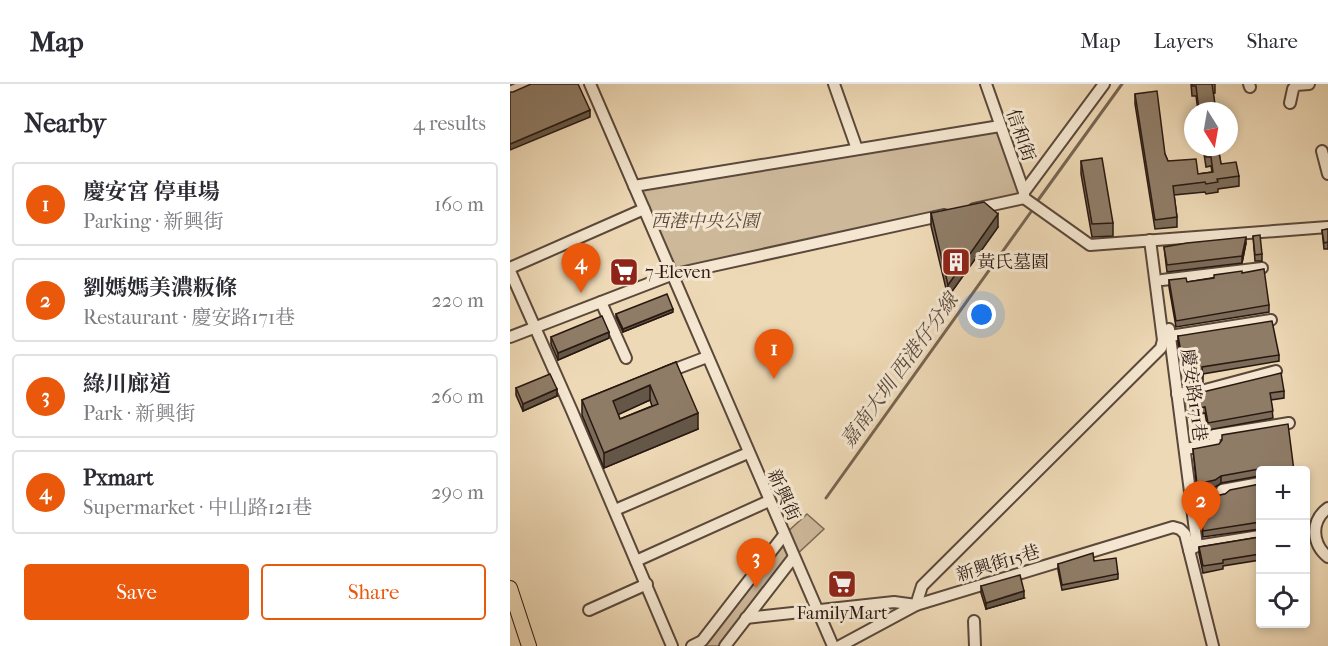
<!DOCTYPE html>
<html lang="en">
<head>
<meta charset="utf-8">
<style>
	:root { --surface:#fff; --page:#f2f2f3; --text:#2b2b33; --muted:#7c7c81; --line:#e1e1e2; --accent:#ea580c }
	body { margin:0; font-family:"IM FELL French Canon","Noto Serif TC",serif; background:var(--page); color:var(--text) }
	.controls { position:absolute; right:18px; bottom:18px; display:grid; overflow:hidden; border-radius:6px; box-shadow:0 3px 9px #0003 }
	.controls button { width:54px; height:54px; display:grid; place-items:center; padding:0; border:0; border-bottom:2px solid var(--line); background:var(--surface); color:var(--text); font:30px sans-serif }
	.compass { position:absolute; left:674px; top:18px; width:54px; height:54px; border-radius:50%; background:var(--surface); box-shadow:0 3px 9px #0003; rotate:169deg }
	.you { position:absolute; left:472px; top:231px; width:21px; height:21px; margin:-15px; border:4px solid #fff; border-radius:50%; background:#1a73e8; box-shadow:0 0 0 9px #1a73e833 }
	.badge { display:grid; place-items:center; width:39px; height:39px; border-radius:50%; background:var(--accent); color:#fff; font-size:20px; font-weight:700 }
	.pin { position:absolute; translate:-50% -50px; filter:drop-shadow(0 2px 3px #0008) }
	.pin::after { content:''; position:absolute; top:32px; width:21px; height:18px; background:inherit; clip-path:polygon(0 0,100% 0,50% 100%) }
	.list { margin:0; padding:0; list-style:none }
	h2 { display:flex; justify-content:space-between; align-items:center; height:78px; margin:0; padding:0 24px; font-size:26px }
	h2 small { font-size:20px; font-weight:400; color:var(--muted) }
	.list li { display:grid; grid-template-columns:39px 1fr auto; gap:18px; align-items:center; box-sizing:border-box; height:84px; margin:0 12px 12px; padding:0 12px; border:2px solid var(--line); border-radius:6px }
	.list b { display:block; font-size:22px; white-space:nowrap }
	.list p { margin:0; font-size:20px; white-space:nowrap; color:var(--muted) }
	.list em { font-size:20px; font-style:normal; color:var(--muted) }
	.actions { display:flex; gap:12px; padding:18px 24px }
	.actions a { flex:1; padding:14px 0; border:2px solid var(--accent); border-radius:6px; text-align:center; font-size:21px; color:var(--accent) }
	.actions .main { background:var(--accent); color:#fff }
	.icon { flex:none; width:33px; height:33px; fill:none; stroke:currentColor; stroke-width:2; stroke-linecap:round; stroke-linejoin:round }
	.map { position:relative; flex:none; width:818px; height:562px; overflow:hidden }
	header { display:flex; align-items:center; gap:36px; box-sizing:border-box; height:84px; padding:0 30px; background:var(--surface); border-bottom:2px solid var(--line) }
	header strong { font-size:28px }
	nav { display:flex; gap:33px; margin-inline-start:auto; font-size:21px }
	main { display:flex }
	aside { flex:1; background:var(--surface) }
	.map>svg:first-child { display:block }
	.green { fill:#cdb89a; stroke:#7b6856; stroke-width:1.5 }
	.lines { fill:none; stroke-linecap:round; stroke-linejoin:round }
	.stream { stroke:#776452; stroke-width:3 }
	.minor-casing { stroke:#5a483a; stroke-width:14 }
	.major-casing { stroke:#291811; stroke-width:16 }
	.minor { stroke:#f4e6d0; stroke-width:10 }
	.major { stroke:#eed9b6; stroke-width:14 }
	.wall { fill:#7b6b59; stroke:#291811; stroke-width:1.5; fill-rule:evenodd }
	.shaded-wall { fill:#645748; stroke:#291811; stroke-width:1.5 }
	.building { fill:#8f7c67; stroke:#291811; stroke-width:1.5; fill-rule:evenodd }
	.labels { text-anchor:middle; stroke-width:6; stroke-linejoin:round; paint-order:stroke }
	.street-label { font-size:18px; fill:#291811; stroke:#f4e6d0 }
	.park-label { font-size:18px; font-style:italic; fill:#5a483a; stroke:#f4e6d0 }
	.poi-label { font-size:18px; fill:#291811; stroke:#f4e6d0; text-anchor:start }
	.water-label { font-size:20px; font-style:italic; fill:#5d4b3d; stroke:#f4e6d0 }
</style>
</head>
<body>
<header>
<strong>Map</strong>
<nav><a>Map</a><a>Layers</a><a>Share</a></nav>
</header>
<main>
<aside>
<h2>Nearby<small>4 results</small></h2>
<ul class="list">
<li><span class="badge">1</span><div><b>慶安宮 停車場</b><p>Parking · 新興街</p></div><em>160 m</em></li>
<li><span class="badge">2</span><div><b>劉媽媽美濃粄條</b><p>Restaurant · 慶安路171巷</p></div><em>220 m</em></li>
<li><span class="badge">3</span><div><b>綠川廊道</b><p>Park · 新興街</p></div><em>260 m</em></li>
<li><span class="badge">4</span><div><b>Pxmart</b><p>Supermarket · 中山路121巷</p></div><em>290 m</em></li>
</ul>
<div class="actions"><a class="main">Save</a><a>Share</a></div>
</aside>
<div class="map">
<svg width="818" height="562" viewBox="0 0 818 562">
	<rect width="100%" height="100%" fill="#eed9b6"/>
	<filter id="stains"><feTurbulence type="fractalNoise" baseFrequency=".00333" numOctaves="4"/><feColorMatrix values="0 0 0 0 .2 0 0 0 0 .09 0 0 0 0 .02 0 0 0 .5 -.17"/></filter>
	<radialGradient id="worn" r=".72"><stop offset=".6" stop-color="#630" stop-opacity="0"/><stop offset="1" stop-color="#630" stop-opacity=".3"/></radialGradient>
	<g class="green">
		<path d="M490 42 514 114 161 191 124 102Z"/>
		<path d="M297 430 314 445 283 474 215 562H182L274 451Z"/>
	</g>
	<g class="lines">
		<g class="stream">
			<path d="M526 119 612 0"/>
			<path d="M316 414 523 125"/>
		</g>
		<g class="minor-casing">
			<g id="minor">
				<path d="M80 0 323 562"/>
				<path d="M324 0 347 65"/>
				<path d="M476 0 514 108V113"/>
				<path d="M739 0 740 3"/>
				<path d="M0 8 18 0"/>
				<path d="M780 19 783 5 786 1 799 0"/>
				<path d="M812 67 818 90"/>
				<path d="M124 102 490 42"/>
				<path d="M514 108 594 0"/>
				<path d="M514 114 580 161 818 143"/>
				<path d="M464 125 514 114"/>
				<path d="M0 184 134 125"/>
				<path d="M0 187 62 327 162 562"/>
				<path d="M652 196 752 184"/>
				<path d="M91 218 116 274"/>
				<path d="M659 245 687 462 679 466"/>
				<path d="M660 252 761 236"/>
				<path d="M0 253 161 191 434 131"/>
				<path d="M155 289 197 273"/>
				<path d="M667 310 695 306 766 287"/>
				<path d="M675 365 705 360 704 351 779 339"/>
				<path d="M680 416 713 409 712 406 750 399"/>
				<path d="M818 424C800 437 802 460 818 473"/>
				<path d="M105 426 238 369"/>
				<path d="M687 462 750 452"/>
				<path d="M126 477 259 417"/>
				<path d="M79 526 137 500"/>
				<path d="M236 534 384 518 406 521 412 502 651 264 653 256 640 156"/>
				<path d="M464 537 465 562"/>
				<path d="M182 562 192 557 274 451"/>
				<path d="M215 562 283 474"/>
				<path d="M330 562 406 521 663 443 670 445 675 450 703 562"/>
			</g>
		</g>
		<g class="major-casing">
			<path id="major" d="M0 504 19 562"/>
		</g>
		<use href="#minor" class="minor"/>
		<use href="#major" class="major"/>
	</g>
	<g class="wall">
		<path d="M681 0H705V9L703 10 706 27H688L686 12H682Z"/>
		<path d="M625 10 655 70 658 77 688 90 702 88 701 82 696 83 693 63H708L711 80 729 92V102L708 105V108L696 110 695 108 664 111 667 133V143L645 145 625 20Z"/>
		<path d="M571 77 603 139V152L582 153 571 90Z"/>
		<path d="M421 129 488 143 438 213 421 142Z"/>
		<path d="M818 145V165H814L812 146Z"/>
		<path d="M743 152 752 170V177H745Z"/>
		<path d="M736 159 732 179 657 188 654 163Z"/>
		<path d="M732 189 759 221V228L666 243 659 203V196L677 198Z"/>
		<path d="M163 228 113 248 106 233V230Z"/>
		<path d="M668 252 769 271V277L693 290V299L676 301 668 258Z"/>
		<path d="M41 253 99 254 48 276 41 260Z"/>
		<path d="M166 278 188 345 94 384 72 331V316ZM140 316 142 322 110 335 108 330Z"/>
		<path d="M6 304 47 312 13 327 6 311Z"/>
		<path d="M774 307V314L761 316 763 334 698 346 695 329 679 333 676 316V310Z"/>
		<path d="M683 365 784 387H750V392H749L711 399 705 403 687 407Z"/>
		<path d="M750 400V445L693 453 689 415 715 410Z"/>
		<path d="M750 453V476L713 482V485L693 489 689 470V463Z"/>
		<path d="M584 477 608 490V495L552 506 548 486V480Z"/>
		<path d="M471 502 514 514 476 525 471 509Z"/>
	</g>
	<g class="shaded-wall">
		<path d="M80 26V33L0 66V60Z"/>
		<path d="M488 130V143L438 213V201Z"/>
		<path d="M736 153V159L732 179V172Z"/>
		<path d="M163 225V228L113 248V245Z"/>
		<path d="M99 248V254L48 276V269Z"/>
		<path d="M140 301V316L103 333V317Z"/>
		<path d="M47 305V312L13 327V320Z"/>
		<path d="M188 329V345L94 384V369Z"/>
		<path d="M711 392V399L705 403 687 407V400Z"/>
		<path d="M514 507V514L476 525V519Z"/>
	</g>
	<g class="building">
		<path d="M21 0H68L80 26 0 60V8H3Z"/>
		<path d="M682 0H702L706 27H689L686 2H682Z"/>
		<path d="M647 7 655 70 658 77 686 75 688 90 703 88 701 73H696L694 63H708L711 80 726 78 729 92 707 95 708 98 696 100 695 98 663 102 667 133 645 136 625 10Z"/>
		<path d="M592 74 603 139 582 140 571 77Z"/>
		<path d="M474 118 488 130 438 201 421 129Z"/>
		<path d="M818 145V158L814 159 812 146Z"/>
		<path d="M750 151 752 170 745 171 743 152Z"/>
		<path d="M736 153 732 172 657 181 654 163 677 159Z"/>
		<path d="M754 185 759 221 666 237 659 196 676 194 677 198 704 194V191L732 187V189Z"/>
		<path d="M157 210 163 225 113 245 106 230Z"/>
		<path d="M92 232 99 248 48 269 41 253Z"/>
		<path d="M762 237 769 271 692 283 693 292 676 295 668 252Z"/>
		<path d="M166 278 188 329 94 369 72 316ZM140 301 148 320 110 335 103 317Z"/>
		<path d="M771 289 774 307 760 309 763 327 698 339 695 323 679 326 676 310 697 307Z"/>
		<path d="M40 290 47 305 13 320 6 304Z"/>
		<path d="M778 340 784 387H753L749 385 711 392 705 396 687 400 683 365 709 360 712 356V351Z"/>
		<path d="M750 400V438L693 447 689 415 715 410 720 406Z"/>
		<path d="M750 453V470L713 476V479L693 482 689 463Z"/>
		<path d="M583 469 584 477 606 474 608 490 552 501 548 480Z"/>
		<path d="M510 491 514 507 476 519 471 502Z"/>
	</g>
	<defs>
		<g id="building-square" transform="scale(1.5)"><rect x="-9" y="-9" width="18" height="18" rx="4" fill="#8f2418" stroke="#f4e6d0"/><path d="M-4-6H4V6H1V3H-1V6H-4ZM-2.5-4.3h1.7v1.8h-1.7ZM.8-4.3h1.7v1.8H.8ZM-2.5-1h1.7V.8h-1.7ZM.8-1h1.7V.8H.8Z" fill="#fff"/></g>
		<g id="supermarket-square" transform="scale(1.5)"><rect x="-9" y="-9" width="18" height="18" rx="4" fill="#8f2418" stroke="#f4e6d0"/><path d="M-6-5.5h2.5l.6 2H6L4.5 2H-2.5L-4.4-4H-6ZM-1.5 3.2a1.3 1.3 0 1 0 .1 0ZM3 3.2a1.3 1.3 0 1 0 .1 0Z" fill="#fff"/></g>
	</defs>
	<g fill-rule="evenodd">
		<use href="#building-square" x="446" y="178"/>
		<use href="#supermarket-square" x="114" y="188"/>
		<use href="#supermarket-square" x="332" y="500"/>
	</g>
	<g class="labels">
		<g class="street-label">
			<text transform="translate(511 51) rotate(71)" y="6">信和街</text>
			<text transform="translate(684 311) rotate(82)" y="6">慶安路171巷</text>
			<text transform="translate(274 411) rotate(66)" y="6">新興街</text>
			<text transform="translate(488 479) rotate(-17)" y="6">新興街15巷</text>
		</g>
		<g class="park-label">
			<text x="195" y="143">西港中央公園</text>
		</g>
		<g class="poi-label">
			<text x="467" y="184">黃氏墓園</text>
			<text x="135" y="194">7-Eleven</text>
			<text x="332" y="535" text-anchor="middle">FamilyMart</text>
		</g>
		<g class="water-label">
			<text transform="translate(389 286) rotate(-54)" y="7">嘉南大圳 西港仔分線</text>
		</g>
	</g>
	<rect width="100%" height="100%" filter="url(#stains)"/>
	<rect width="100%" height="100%" fill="url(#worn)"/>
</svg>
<div class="controls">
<button>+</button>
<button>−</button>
<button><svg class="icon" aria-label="locate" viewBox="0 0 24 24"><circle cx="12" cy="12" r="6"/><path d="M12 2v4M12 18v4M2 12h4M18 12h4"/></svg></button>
</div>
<svg class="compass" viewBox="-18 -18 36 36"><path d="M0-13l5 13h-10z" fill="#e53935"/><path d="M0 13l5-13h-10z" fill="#7c7c81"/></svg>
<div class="you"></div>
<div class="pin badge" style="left:264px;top:295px">1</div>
<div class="pin badge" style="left:691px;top:447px">2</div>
<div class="pin badge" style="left:246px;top:504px">3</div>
<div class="pin badge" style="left:71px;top:209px">4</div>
</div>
</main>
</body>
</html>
